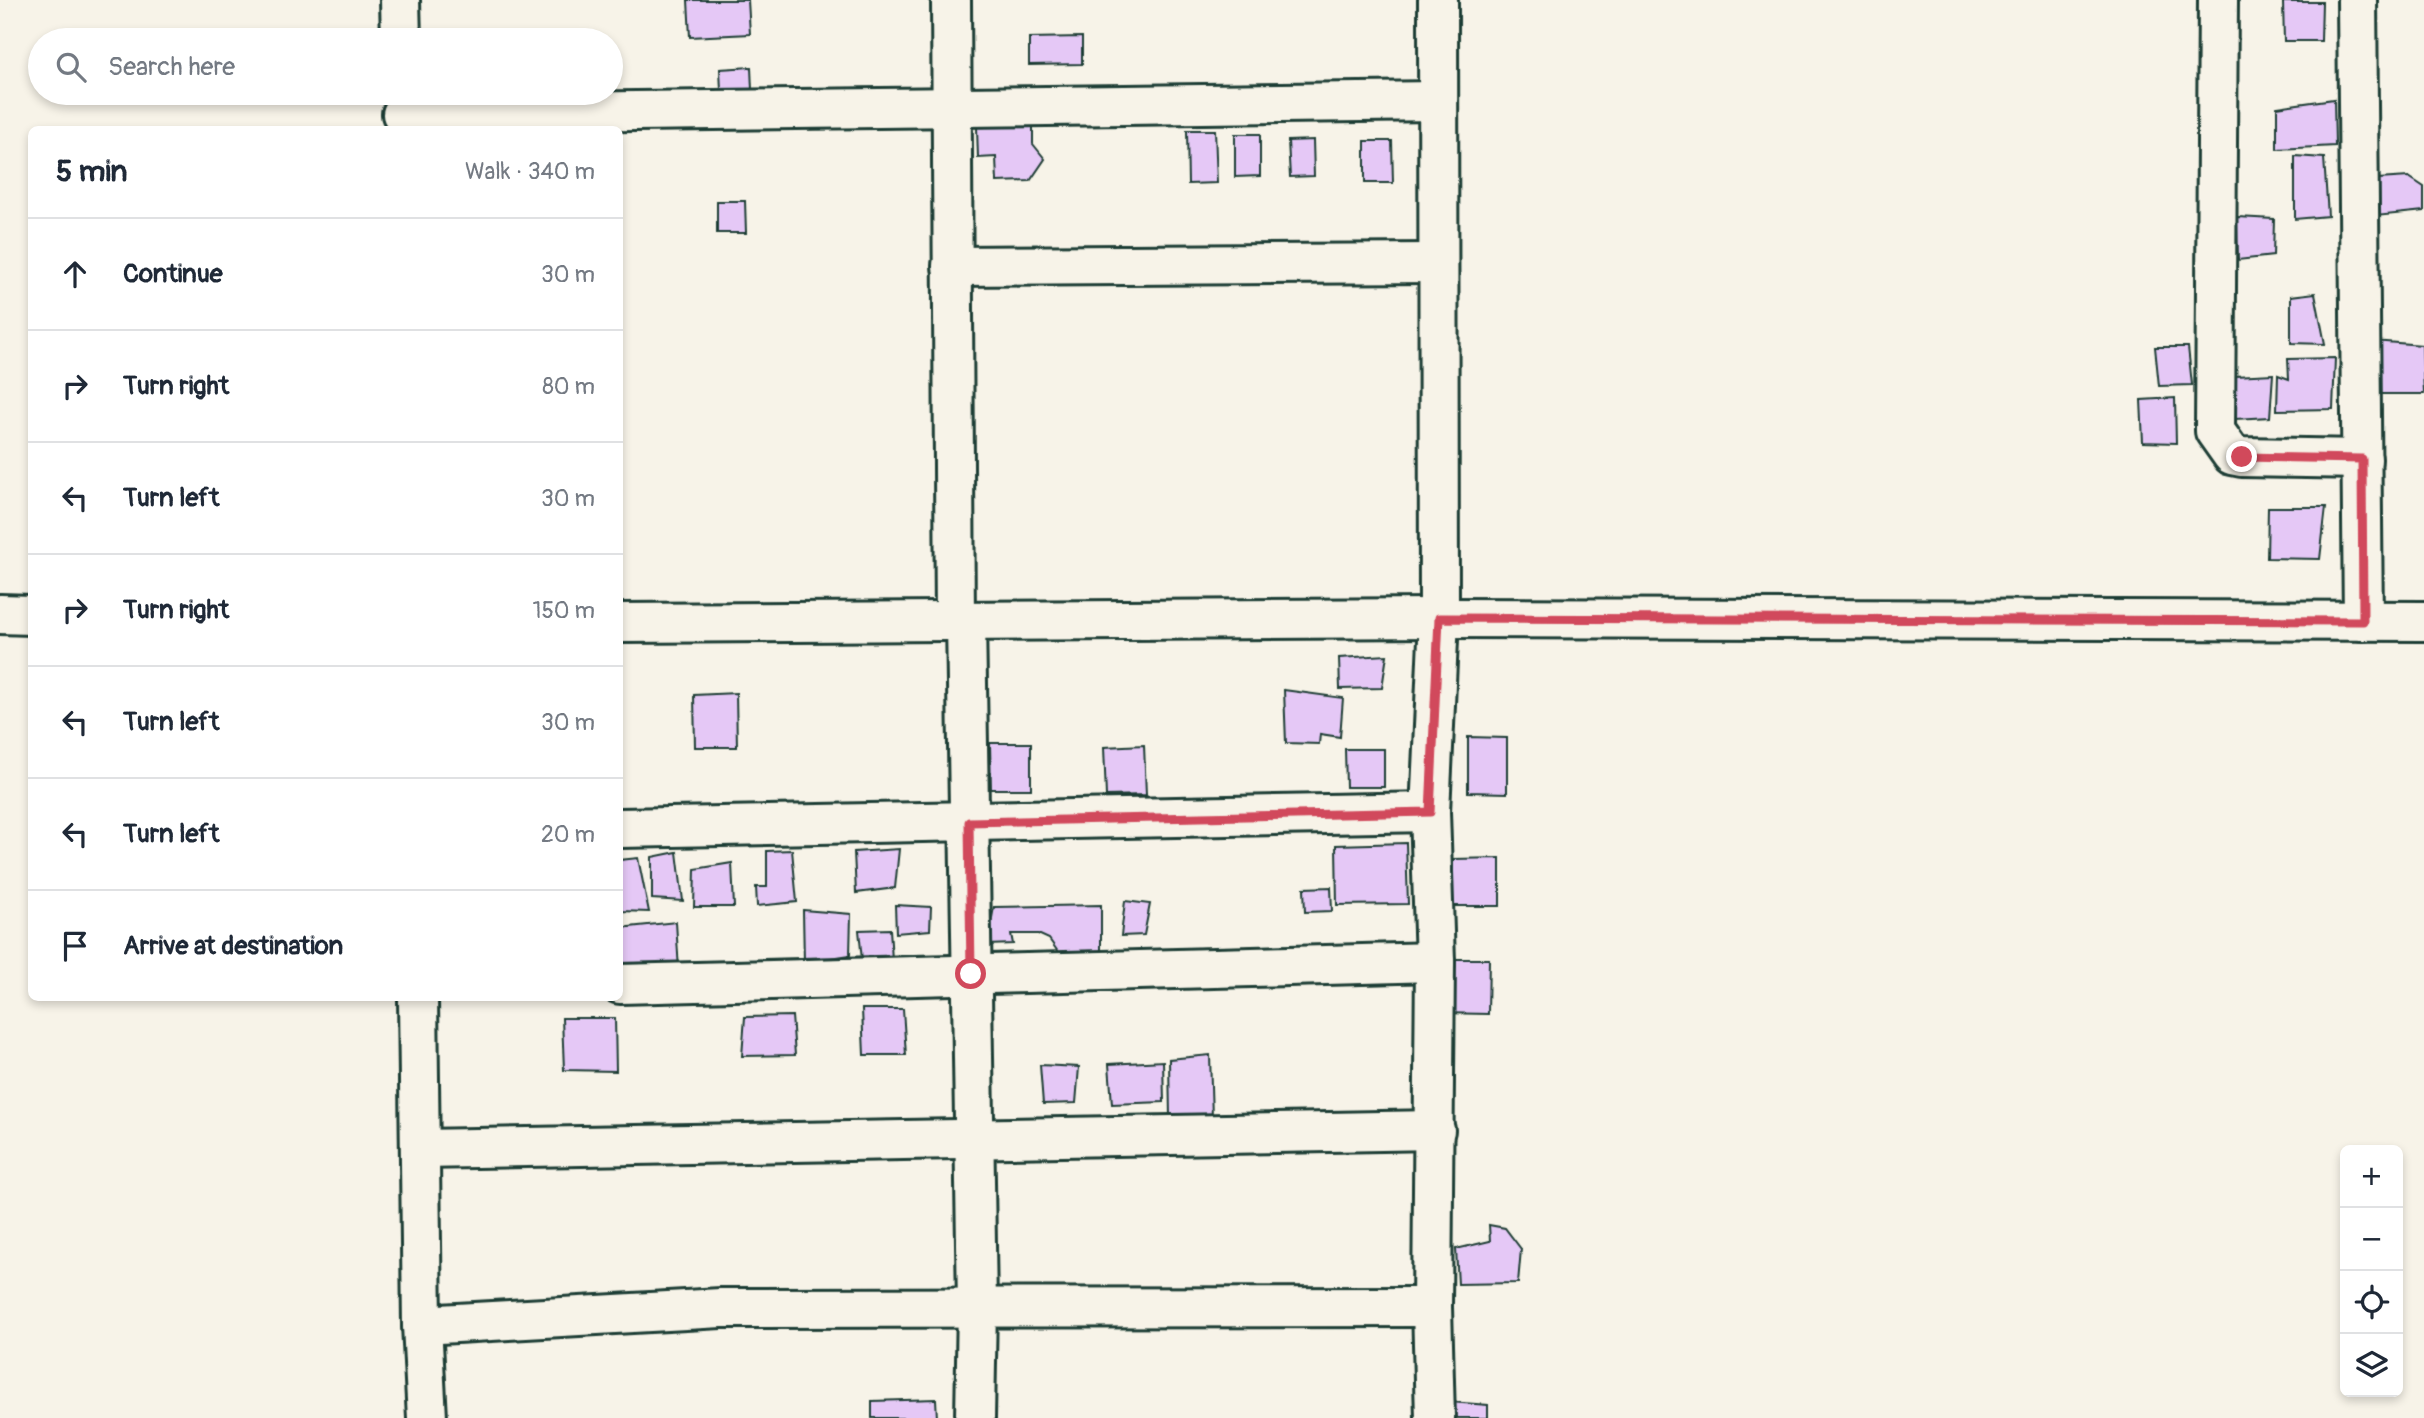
<!DOCTYPE html>
<html lang="en">
<head>
<meta charset="utf-8">
<style>
	:root { --surface:#fff; --page:#f2f2f3; --text:#1f2937; --muted:#747a83; --line:#e0e1e3 }
	body { margin:0; font-family:Pangolin,sans-serif; background:var(--page); color:var(--text) }
	.controls { position:absolute; right:21px; bottom:21px; display:grid; overflow:hidden; border-radius:10px; box-shadow:0 4px 10px #0003 }
	.controls button { width:63px; height:63px; display:grid; place-items:center; padding:0; border:0; border-bottom:2px solid var(--line); background:var(--surface); color:var(--text); font:35px sans-serif }
	.stop { position:absolute; width:21px; height:21px; margin:-16px; border:5px solid #d1495b; border-radius:50%; background:#fff }
	.stop.end { background:#d1495b; border-color:#fff; box-shadow:0 2px 7px #0008 }
	.list { margin:0; padding:0; list-style:none }
	h2 { display:flex; justify-content:space-between; align-items:center; height:91px; margin:0; padding:0 28px; font-size:30px }
	h2 small { font-size:23px; font-weight:400; color:var(--muted) }
	.list li { display:grid; grid-template-columns:46px 1fr auto; gap:21px; align-items:center; box-sizing:border-box; height:112px; padding:0 28px; border-top:2px solid var(--line) }
	.list b { display:block; font-size:26px; white-space:nowrap }
	.list em { font-size:23px; font-style:normal; color:var(--muted) }
	.icon { flex:none; width:38px; height:38px; fill:none; stroke:currentColor; stroke-width:2; stroke-linecap:round; stroke-linejoin:round }
	.map { position:relative; flex:none; width:2424px; height:1418px; overflow:hidden }
	.search { position:absolute; background:var(--surface); box-shadow:0 4px 10px #0003; left:28px; top:28px; width:595px; height:77px; display:flex; align-items:center; gap:18px; box-sizing:border-box; padding:0 24px; border-radius:38px; color:var(--muted); font-size:26px }
	.panel { position:absolute; background:var(--surface); box-shadow:0 4px 10px #0003; left:28px; top:126px; width:595px; height:875px; border-radius:10px }
	.map>svg:first-child { display:block }
	.building { fill:#e5c8f6; stroke:#1f3d34; stroke-width:2 }
	.lines { fill:none; stroke-linecap:round; stroke-linejoin:round }
	.minor-casing { stroke:#1f3d34; stroke-width:44 }
	.minor { stroke:#f7f3e8; stroke-width:38 }
	.route { stroke:#d1495b; stroke-width:9 }
</style>
</head>
<body>
<div class="map">
<svg width="2424" height="1418" viewBox="0 0 2424 1418">
	<rect width="100%" height="100%" fill="#f7f3e8"/>
	<filter id="ink" filterUnits="userSpaceOnUse"><feTurbulence type="fractalNoise" baseFrequency=".0143" numOctaves="2"/><feDisplacementMap in="SourceGraphic" scale="14" xChannelSelector="R" yChannelSelector="G"/><feConvolveMatrix kernelMatrix="1 2 1 2 8 2 1 2 1" color-interpolation-filters="sRGB"/></filter>
	<g filter="url(#ink)">
		<g class="building">
			<path d="M688 0H748L750 34 690 37Z"/>
			<path d="M2283 2H2322L2321 41H2284Z"/>
			<path d="M1082 37V64L1029 65V38Z"/>
			<path d="M751 67 752 90 721 91 720 69Z"/>
			<path d="M2334 99 2335 146 2277 149V107Z"/>
			<path d="M1033 126V144L1045 159 1030 181 997 182 996 157 978 158 977 127Z"/>
			<path d="M1187 130H1215L1217 183 1188 184Z"/>
			<path d="M1235 134H1260V176L1235 177Z"/>
			<path d="M1313 140 1314 176 1290 177 1288 141Z"/>
			<path d="M1365 141H1392L1393 183H1365Z"/>
			<path d="M2295 156 2324 158 2328 216 2295 219Z"/>
			<path d="M2409 177 2424 187V211L2376 216 2378 179Z"/>
			<path d="M717 201H745L746 233H717Z"/>
			<path d="M2237 217 2274 219 2273 256 2238 260Z"/>
			<path d="M2315 293 2325 344 2291 343V296Z"/>
			<path d="M2373 341 2422 345 2424 394H2374Z"/>
			<path d="M2155 347H2188L2192 385 2159 386Z"/>
			<path d="M2335 358 2333 409 2277 410 2278 375 2289 379 2288 359Z"/>
			<path d="M2273 374 2270 417 2235 419 2234 376Z"/>
			<path d="M2175 398 2176 443 2143 442 2141 400Z"/>
			<path d="M2268 507H2326L2320 559 2267 558Z"/>
			<path d="M1387 655 1382 688 1340 689 1339 658Z"/>
			<path d="M1284 690 1343 698 1340 737 1320 734 1319 744 1286 743Z"/>
			<path d="M736 693 737 747H695L694 695Z"/>
			<path d="M1468 737 1507 738V793L1468 792Z"/>
			<path d="M990 743H1031V789H991Z"/>
			<path d="M1144 745 1146 795 1106 796 1104 747Z"/>
			<path d="M1345 749H1384V787H1346Z"/>
			<path d="M1406 843 1408 904 1337 905 1336 845Z"/>
			<path d="M899 849 895 888 856 893 854 852Z"/>
			<path d="M792 850 797 902 757 906 756 887H767V851Z"/>
			<path d="M677 852 683 901 652 899V857Z"/>
			<path d="M638 858 649 912 620 911V860Z"/>
			<path d="M1500 858V906H1453V859Z"/>
			<path d="M732 863 734 907H694L695 869Z"/>
			<path d="M1331 887 1332 911 1305 912 1304 888Z"/>
			<path d="M1125 901 1150 904 1144 935 1121 936Z"/>
			<path d="M895 905 931 907 930 930 896 933Z"/>
			<path d="M1101 905V953L1061 956 1049 939 1038 934H1011L1013 944 987 945 994 907Z"/>
			<path d="M803 910 851 914 850 955 804 962Z"/>
			<path d="M676 922 679 970 620 965V928Z"/>
			<path d="M890 929 892 960H862L859 930Z"/>
			<path d="M1441 959H1489L1488 1014 1440 1013Z"/>
			<path d="M862 1009H903L906 1055H864Z"/>
			<path d="M792 1016 795 1055 742 1056 745 1017Z"/>
			<path d="M562 1018H615L616 1071 564 1070Z"/>
			<path d="M1210 1055 1212 1118 1170 1119 1169 1059Z"/>
			<path d="M1163 1061 1164 1102 1112 1104 1109 1064Z"/>
			<path d="M1040 1065 1079 1067 1076 1103 1043 1104Z"/>
			<path d="M1489 1225 1505 1228 1521 1249 1518 1283 1458 1284 1456 1249 1490 1241Z"/>
			<path d="M936 1399 937 1418H872V1401Z"/>
			<path d="M1450 1402 1488 1405V1418H1451Z"/>
		</g>
		<g class="lines">
			<g class="minor-casing">
				<g id="minor">
					<path d="M400 0 401 40"/>
					<path d="M951 0 955 621"/>
					<path d="M2218 0 2215 431 2232 455 2242 457 2362 459"/>
					<path d="M2357 0 2363 621"/>
					<path d="M402 114 1438 101"/>
					<path d="M952 266 1437 263"/>
					<path d="M0 614 32 615"/>
					<path d="M966 621 977 1306 975 1418"/>
					<path d="M620 623 1439 618 2424 621"/>
					<path d="M620 828 1430 812"/>
					<path d="M620 984 1435 962"/>
					<path d="M418 998 422 1325 427 1418"/>
					<path d="M421 1149 1435 1130"/>
					<path d="M422 1325 721 1308 1432 1307"/>
					<path d="M1435 1418 1432 1307 1435 962 1430 812 1439 618 1438 0"/>
				</g>
			</g>
			<use href="#minor" class="minor"/>
		</g>
	</g>
	<g class="lines" filter="url(#ink)">
		<path class="route" d="M971 974 969 822 1430 812 1439 618 2363 621 2362 459 2242 457"/>
	</g>
</svg>
<div class="controls">
<button>+</button>
<button>−</button>
<button><svg class="icon" aria-label="locate" viewBox="0 0 24 24"><circle cx="12" cy="12" r="6"/><path d="M12 2v4M12 18v4M2 12h4M18 12h4"/></svg></button>
<button><svg class="icon" aria-label="layers" viewBox="0 0 24 24"><path d="M12 4l9 5-9 5-9-5zM3 14l9 5 9-5"/></svg></button>
</div>
<div class="stop" style="left:971px;top:974px"></div>
<div class="stop end" style="left:2242px;top:457px"></div>
<div class="search"><svg class="icon" aria-label="search" viewBox="0 0 24 24"><circle cx="10" cy="10" r="6"/><path d="M15 15l6 6"/></svg>Search here</div>
<section class="panel">
<h2>5 min<small>Walk · 340 m</small></h2>
<ul class="list">
<li><svg class="icon" aria-label="ahead" viewBox="0 0 24 24"><path d="M12 20V5M6 11l6-6 6 6"/></svg><div><b>Continue</b></div><em>30 m</em></li>
<li><svg class="icon" aria-label="right" viewBox="0 0 24 24"><path d="M7 20v-9h11M14 6l5 5-5 5"/></svg><div><b>Turn right</b></div><em>80 m</em></li>
<li><svg class="icon" aria-label="left" viewBox="0 0 24 24"><path d="M17 20v-9H6M10 6l-5 5 5 5"/></svg><div><b>Turn left</b></div><em>30 m</em></li>
<li><svg class="icon" aria-label="right" viewBox="0 0 24 24"><path d="M7 20v-9h11M14 6l5 5-5 5"/></svg><div><b>Turn right</b></div><em>150 m</em></li>
<li><svg class="icon" aria-label="left" viewBox="0 0 24 24"><path d="M17 20v-9H6M10 6l-5 5 5 5"/></svg><div><b>Turn left</b></div><em>30 m</em></li>
<li><svg class="icon" aria-label="left" viewBox="0 0 24 24"><path d="M17 20v-9H6M10 6l-5 5 5 5"/></svg><div><b>Turn left</b></div><em>20 m</em></li>
<li><svg class="icon" aria-label="arrive" viewBox="0 0 24 24"><path d="M6 21V4h12l-3 4 3 4H6"/></svg><div><b>Arrive at destination</b></div></li>
</ul>
</section>
</div>
</body>
</html>
